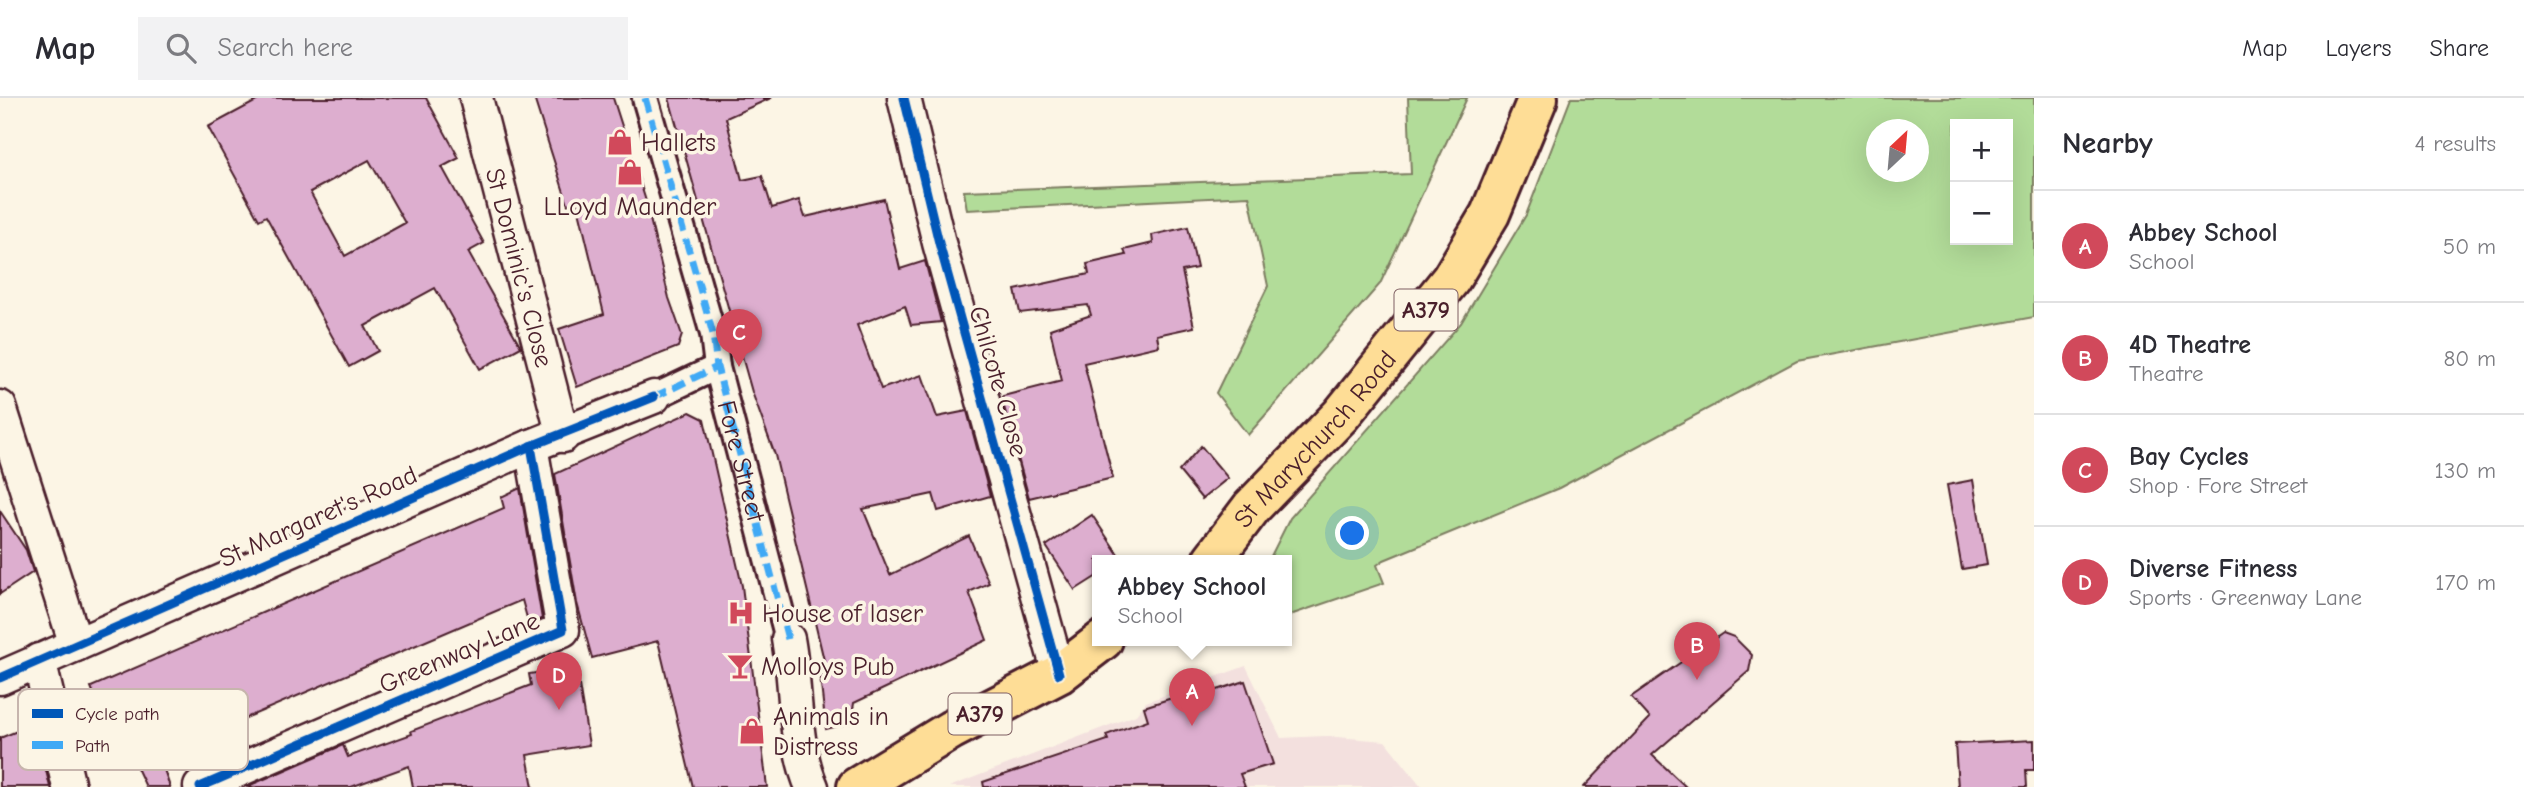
<!DOCTYPE html>
<html lang="en">
<head>
<meta charset="utf-8">
<style>
	:root { --surface:#fff; --page:#f2f2f3; --text:#2b2b33; --muted:#7c7c81; --line:#e1e1e2; --accent:#d1495b }
	body { margin:0; font-family:"Comic Neue",sans-serif; background:var(--page); color:var(--text) }
	.controls { position:absolute; right:21px; top:21px; display:grid; overflow:hidden; border-radius:0px; box-shadow:0 7px 28px #0002 }
	.controls button { width:63px; height:63px; display:grid; place-items:center; padding:0; border:0; border-bottom:2px solid var(--line); background:var(--surface); color:var(--text); font:35px sans-serif }
	.compass { position:absolute; left:1866px; top:21px; width:63px; height:63px; border-radius:50%; background:var(--surface); box-shadow:0 7px 28px #0002; rotate:26deg }
	.you { position:absolute; left:1353px; top:436px; width:24px; height:24px; margin:-18px; border:5px solid #fff; border-radius:50%; background:#1a73e8; box-shadow:0 0 0 10px #1a73e833 }
	.badge { display:grid; place-items:center; width:46px; height:46px; border-radius:50%; background:var(--accent); color:#fff; font-size:23px; font-weight:700 }
	.pin { position:absolute; translate:-50% -58px; filter:drop-shadow(0 2px 4px #0008) }
	.pin::after { content:''; position:absolute; top:37px; width:24px; height:21px; background:inherit; clip-path:polygon(0 0,100% 0,50% 100%) }
	.popup { position:absolute; left:1092px; top:457px; width:200px; height:91px; box-sizing:border-box; display:grid; place-content:center; border-radius:0px; background:var(--surface); filter:drop-shadow(0 2px 5px #0005); font-size:23px; white-space:nowrap; color:var(--muted) }
	.popup b { font-size:26px; color:var(--text) }
	.popup::after { content:''; position:absolute; left:50%; top:100%; margin-left:-14px; border:14px solid transparent; border-top-color:var(--surface) }
	.list { margin:0; padding:0; list-style:none }
	h2 { display:flex; justify-content:space-between; align-items:center; height:91px; margin:0; padding:0 28px; font-size:30px }
	h2 small { font-size:23px; font-weight:400; color:var(--muted) }
	.list li { display:grid; grid-template-columns:46px 1fr auto; gap:21px; align-items:center; box-sizing:border-box; height:112px; padding:0 28px; border-top:2px solid var(--line) }
	.list b { display:block; font-size:26px; white-space:nowrap }
	.list p { margin:0; font-size:23px; white-space:nowrap; color:var(--muted) }
	.list em { font-size:23px; font-style:normal; color:var(--muted) }
	.icon { flex:none; width:38px; height:38px; fill:none; stroke:currentColor; stroke-width:2; stroke-linecap:round; stroke-linejoin:round }
	.map { position:relative; flex:none; width:2034px; height:689px; overflow:hidden }
	header { display:flex; align-items:center; gap:42px; box-sizing:border-box; height:98px; padding:0 35px; background:var(--surface); border-bottom:2px solid var(--line) }
	header strong { font-size:33px }
	nav { display:flex; gap:38px; margin-inline-start:auto; font-size:24px }
	.search { width:490px; height:63px; background:var(--page); display:flex; align-items:center; gap:18px; box-sizing:border-box; padding:0 24px; border-radius:0px; color:var(--muted); font-size:26px }
	main { display:flex }
	aside { flex:1; background:var(--surface) }
	.map>svg:first-child { display:block }
	.built { fill:#f3e0de }
	.green { fill:#b2dc99; stroke:#7e7e62; stroke-width:2; fill-rule:evenodd }
	.building { fill:#ddaecf; stroke:#4a1f2b; stroke-width:2; fill-rule:evenodd }
	.lines { fill:none; stroke-linecap:round; stroke-linejoin:round }
	.pedestrian-casing { stroke:#4a1f2b; stroke-width:30 }
	.minor-casing { stroke:#4a1f2b; stroke-width:37 }
	.primary-casing { stroke:#4a1f2b; stroke-width:44 }
	.pedestrian { stroke:#fcf5e5; stroke-width:24 }
	.minor { stroke:#fcf5e5; stroke-width:32 }
	.primary { stroke:#fedd96; stroke-width:38 }
	.quiet { stroke:#3fa9f5; stroke-width:7; stroke-dasharray:14 7; stroke-linecap:butt }
	.cycleway-casing { stroke:#fcf5e5; stroke-width:13 }
	.cycleway { stroke:#0057b8; stroke-width:9 }
	.labels { text-anchor:middle; stroke-width:7; stroke-linejoin:round; paint-order:stroke }
	.shield { fill:#fcf5e5; stroke:#7f5f63; stroke-width:2 }
	.shield-label { font-size:24px; font-weight:bold; fill:#4a1f2b }
	.poi-label { font-size:26px; fill:#4a1f2b; stroke:#fcf5e5; text-anchor:start }
	.street-label { font-size:26px; fill:#4a1f2b; stroke:#fcf5e5 }
	.key { fill:#fcf5e5; stroke:#c7b5ad; stroke-width:2 }
	.key-label { font-size:19px; fill:#4a1f2b }
</style>
</head>
<body>
<header>
<strong>Map</strong>
<div class="search"><svg class="icon" aria-label="search" viewBox="0 0 24 24"><circle cx="10" cy="10" r="6"/><path d="M15 15l6 6"/></svg>Search here</div>
<nav><a>Map</a><a>Layers</a><a>Share</a></nav>
</header>
<main>
<div class="map">
<svg width="2034" height="689" viewBox="0 0 2034 689">
	<rect width="100%" height="100%" fill="#fcf5e5"/>
	<filter id="ink" filterUnits="userSpaceOnUse"><feTurbulence type="fractalNoise" baseFrequency=".0143" numOctaves="2"/><feDisplacementMap in="SourceGraphic" scale="14" xChannelSelector="R" yChannelSelector="G"/><feConvolveMatrix kernelMatrix="1 2 1 2 8 2 1 2 1" color-interpolation-filters="sRGB"/></filter>
	<g filter="url(#ink)">
		<path class="built" d="M1246 568 1281 640 1325 638 1385 643 1422 689H949L1136 617 1146 604Z"/>
		<g class="green">
			<path d="M1408 0H1467L1380 186 1248 337 1216 295 1268 188 1249 98 967 112 964 93 1411 76Z"/>
			<path d="M1571 0H2034V219L1797 263 1559 390 1384 462 1377 467 1384 485 1287 518 1286 462H1269L1290 420 1461 225 1526 117ZM1955 26H2008V142H1955ZM1876 32H1918V74H1876Z"/>
		</g>
		<g class="building">
			<path d="M262 0H426L459 60 442 69 484 145 468 154 521 249 480 271 435 190 365 228 378 253 349 269 266 118 259 122 208 29ZM369 62 405 125 345 158 310 94Z"/>
			<path d="M534 0H613L645 100 669 200 682 237 678 249 577 289 559 231 604 216 577 104 568 107Z"/>
			<path d="M669 0H771L726 20 742 82 762 78 772 110 799 102 805 119 884 101 900 171 925 163 941 224 911 227 905 208 857 227 881 291 922 277 937 319 967 313 990 398 938 413 933 396 863 411 890 477 969 438 989 485 969 494 987 542 854 605 851 625 826 631 820 578 827 575 775 357 752 294Z"/>
			<path d="M1188 129 1197 170 1182 173 1194 229 1157 237 1159 248 1084 265 1113 380 1029 400 1003 305V298L1062 283 1050 231 1091 217 1088 207 1020 215 1015 192 1089 176 1087 166 1126 157 1124 152 1153 145 1152 137Z"/>
			<path d="M690 314 704 321 742 488 767 689H693L658 543 592 560 577 505 555 376Z"/>
			<path d="M1201 348 1228 380 1202 401 1179 373Z"/>
			<path d="M1973 382 1987 467 1962 471 1947 387Z"/>
			<path d="M520 390 542 521 529 527 522 502 159 657 170 689H146L123 640 115 647 91 589 504 410 501 399Z"/>
			<path d="M0 413 26 452 33 474 0 496Z"/>
			<path d="M1092 417 1122 462H1097V478L1075 492 1046 448Z"/>
			<path d="M1723 535 1734 539 1752 557 1749 573 1652 657 1686 689H1584L1650 620 1631 599Z"/>
			<path d="M576 569 589 647 527 657 533 689H413L409 668 351 689H246L343 647 348 659 412 636 411 633 531 587 529 576Z"/>
			<path d="M1245 583 1273 666 1240 676 1245 689H984L983 684 1108 642 1106 637 1148 622 1144 609 1206 589 1208 595Z"/>
			<path d="M22 631 36 663 43 660 50 689H0V640Z"/>
			<path d="M2034 642V672H2026L2027 689H1958L1955 646Z"/>
		</g>
		<g class="lines">
			<g class="pedestrian-casing">
				<g id="pedestrian">
					<path id="s1" d="M645 0 713 236 717 269 788 541"/>
					<path d="M654 299 717 269"/>
				</g>
			</g>
			<g class="minor-casing">
				<g id="minor">
					<path id="s2" d="M476 0 563 338"/>
					<path d="M904 0 939 145 1059 576"/>
					<path d="M0 309 76 547"/>
					<path d="M788 541C797 588 793 647 812 689"/>
					<path d="M39 562 69 689"/>
					<path d="M0 580 531 348 654 299"/>
					<path d="M200 689 563 532 531 348"/>
				</g>
			</g>
			<g class="primary-casing">
				<g id="primary">
					<path id="s3" d="M1212 462 1252 409 1341 317 1451 181 1490 116 1538 0"/>
					<path d="M857 689 951 632 1059 576 1103 542"/>
				</g>
			</g>
			<use href="#pedestrian" class="pedestrian"/>
			<use href="#minor" class="minor"/>
			<use href="#primary" class="primary"/>
			<g class="quiet">
				<path d="M645 0 713 236 717 269 788 541"/>
				<path d="M654 299 717 269"/>
			</g>
			<g class="cycleway-casing">
				<g id="cycleway">
					<path d="M904 0 939 145 1059 576"/>
					<path d="M0 580 531 348 654 299"/>
					<path d="M200 689 563 532 531 348"/>
				</g>
			</g>
			<use href="#cycleway" class="cycleway"/>
		</g>
	</g>
	<defs>
		<g id="shop-bare" transform="scale(2.1)"><path d="M-5-2.5h2.3a2.7 3.5 0 0 1 5.4 0H5L5.5 6h-11ZM-1.5-2.5h3a1.5 2.3 0 0 0-3 0Z" fill="#d1495b" stroke="#fcf5e5" stroke-width="2.5" paint-order="stroke"/></g>
		<g id="hospital-bare" transform="scale(2.1)"><path d="M-5-5h3v3.5h4V-5h3V5h-3V1.5h-4V5h-3Z" fill="#d1495b" stroke="#fcf5e5" stroke-width="2.5" paint-order="stroke"/></g>
		<g id="bar-bare" transform="scale(2.1)"><path d="M-6-5H6L.8 .8V4.5H3.5V6h-7V4.5H-.8V.8Z" fill="#d1495b" stroke="#fcf5e5" stroke-width="2.5" paint-order="stroke"/></g>
	</defs>
	<g fill-rule="evenodd">
		<use href="#shop-bare" x="620" y="44"/>
		<use href="#shop-bare" x="630" y="74"/>
		<use href="#hospital-bare" x="741" y="515"/>
		<use href="#bar-bare" x="740" y="568"/>
		<use href="#shop-bare" x="752" y="633"/>
	</g>
	<g class="labels">
		<g class="shield">
			<rect x="1394.5" y="191.5" width="63" height="41" rx="5"/>
			<rect x="948.5" y="595.5" width="63" height="41" rx="5"/>
		</g>
		<g class="shield-label">
			<text x="1426" y="220">A379</text>
			<text x="980" y="624">A379</text>
		</g>
		<g class="poi-label">
			<text x="641" y="53">Hallets</text>
			<text x="630" y="117" text-anchor="middle">LLoyd Maunder</text>
			<text x="762" y="524">House of laser</text>
			<text x="761" y="577">Molloys Pub</text>
			<text x="773" y="627">Animals in<tspan x="773" dy="30">Distress</tspan></text>
		</g>
		<g class="street-label">
			<text dy="9" stroke="none"><textPath href="#s2" startOffset="175">St Dominic's Close</textPath></text>
			<text transform="translate(999 283) rotate(74)" y="9">Chilcote Close</text>
			<text dy="9" stroke="none"><textPath href="#s3" startOffset="159">St Marychurch Road</textPath></text>
			<text dy="9" stroke="none"><textPath href="#s1" startOffset="376">Fore Street</textPath></text>
			<text transform="translate(318 418) rotate(-24)" y="9">St Margaret's Road</text>
			<text transform="translate(459 554) rotate(-23)" y="9">Greenway Lane</text>
		</g>
	</g>
	<rect x="18" y="591" width="230" height="81" rx="10" class="key"/>
	<rect x="32" y="611" width="31" height="9" fill="#0057b8"/>
	<rect x="32" y="643" width="31" height="8" fill="#3fa9f5"/>
	<g class="key-label">
		<text x="75" y="622">Cycle path</text>
		<text x="75" y="654">Path</text>
	</g>
</svg>
<div class="controls">
<button>+</button>
<button>−</button>
</div>
<svg class="compass" viewBox="-18 -18 36 36"><path d="M0-13l5 13h-10z" fill="#e53935"/><path d="M0 13l5-13h-10z" fill="#7c7c81"/></svg>
<div class="you"></div>
<div class="pin badge" style="left:1192px;top:628px">A</div>
<div class="popup"><b>Abbey School</b>School</div>
<div class="pin badge" style="left:1697px;top:582px">B</div>
<div class="pin badge" style="left:739px;top:269px">C</div>
<div class="pin badge" style="left:559px;top:612px">D</div>
</div>
<aside>
<h2>Nearby<small>4 results</small></h2>
<ul class="list">
<li><span class="badge">A</span><div><b>Abbey School</b><p>School</p></div><em>50 m</em></li>
<li><span class="badge">B</span><div><b>4D Theatre</b><p>Theatre</p></div><em>80 m</em></li>
<li><span class="badge">C</span><div><b>Bay Cycles</b><p>Shop · Fore Street</p></div><em>130 m</em></li>
<li><span class="badge">D</span><div><b>Diverse Fitness</b><p>Sports · Greenway Lane</p></div><em>170 m</em></li>
</ul>
</aside>
</main>
</body>
</html>
